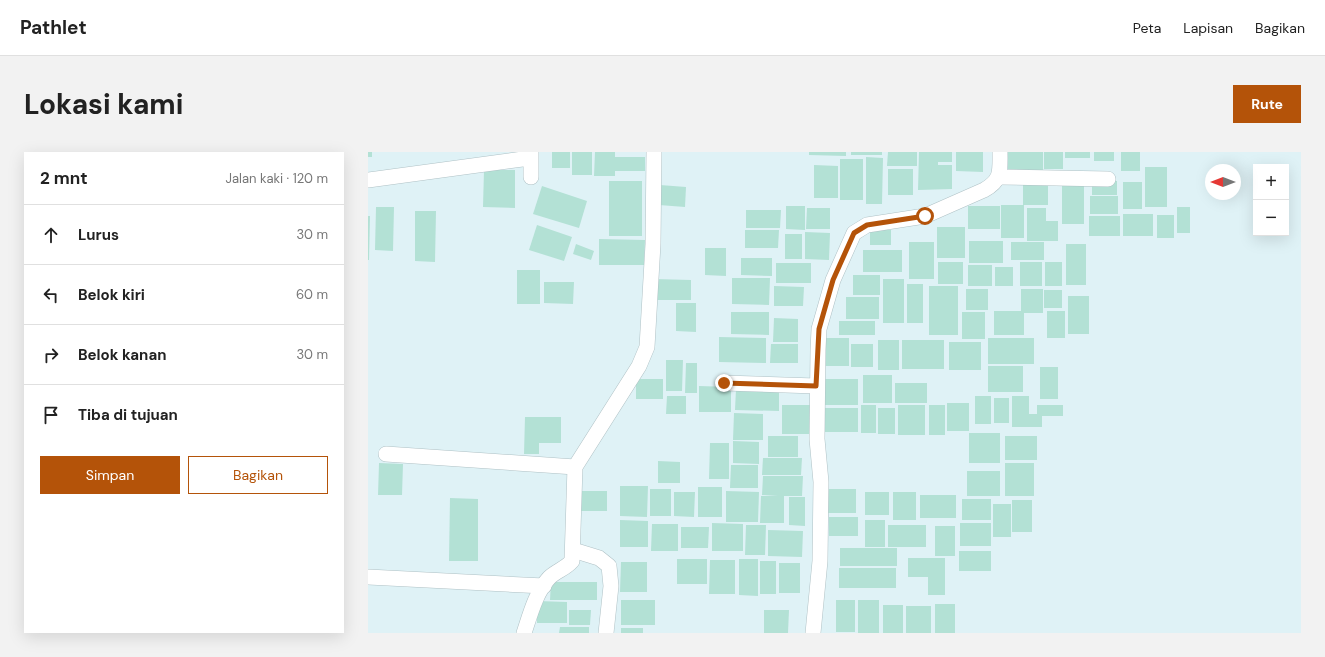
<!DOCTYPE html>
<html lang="id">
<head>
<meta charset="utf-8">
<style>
	:root { --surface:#fff; --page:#f2f2f2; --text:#222; --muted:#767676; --line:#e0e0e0; --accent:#b45309 }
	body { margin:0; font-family:"DM Sans",sans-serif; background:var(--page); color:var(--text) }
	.controls { position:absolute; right:12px; top:12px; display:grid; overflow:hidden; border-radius:0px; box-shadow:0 4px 16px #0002 }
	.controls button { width:36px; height:36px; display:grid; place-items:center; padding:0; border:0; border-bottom:1px solid var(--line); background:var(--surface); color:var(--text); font:20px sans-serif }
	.compass { position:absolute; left:837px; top:12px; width:36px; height:36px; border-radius:50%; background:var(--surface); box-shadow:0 4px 16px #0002; rotate:270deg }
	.stop { position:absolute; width:12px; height:12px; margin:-9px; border:3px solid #b45309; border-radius:50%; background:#fff }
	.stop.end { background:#b45309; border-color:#fff; box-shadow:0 1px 4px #0008 }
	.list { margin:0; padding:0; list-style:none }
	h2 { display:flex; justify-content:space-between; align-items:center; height:52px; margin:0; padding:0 16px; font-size:17px }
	h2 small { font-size:13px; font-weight:400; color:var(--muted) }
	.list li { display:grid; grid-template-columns:26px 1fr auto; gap:12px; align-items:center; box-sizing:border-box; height:60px; padding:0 16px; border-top:1px solid var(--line) }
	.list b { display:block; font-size:15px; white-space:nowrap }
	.list em { font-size:13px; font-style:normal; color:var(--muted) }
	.actions { display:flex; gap:8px; padding:12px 16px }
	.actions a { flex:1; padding:9px 0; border:1px solid var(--accent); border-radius:0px; text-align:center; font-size:14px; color:var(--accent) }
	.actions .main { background:var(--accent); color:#fff }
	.icon { flex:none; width:22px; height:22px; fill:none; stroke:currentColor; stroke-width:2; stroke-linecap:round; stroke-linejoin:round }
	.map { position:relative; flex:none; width:933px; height:481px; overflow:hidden; border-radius:0px }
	header { display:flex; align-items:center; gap:24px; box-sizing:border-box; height:56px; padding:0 20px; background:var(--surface); border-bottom:1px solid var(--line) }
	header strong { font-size:19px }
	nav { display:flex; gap:22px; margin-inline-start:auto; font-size:14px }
	.intro { display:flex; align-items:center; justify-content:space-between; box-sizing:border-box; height:96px; padding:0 24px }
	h1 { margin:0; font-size:28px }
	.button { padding:10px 18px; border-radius:0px; background:var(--accent); color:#fff; font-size:14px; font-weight:700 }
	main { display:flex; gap:24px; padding:0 24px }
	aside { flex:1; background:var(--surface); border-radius:0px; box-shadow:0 4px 16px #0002 }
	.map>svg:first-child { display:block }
	.building { fill:#b3e1d5 }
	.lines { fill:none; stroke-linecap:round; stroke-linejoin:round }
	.minor-casing { stroke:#afc1c5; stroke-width:16 }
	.minor { stroke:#fff; stroke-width:15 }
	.route { stroke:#b45309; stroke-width:5 }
</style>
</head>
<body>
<header>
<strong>Pathlet</strong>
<nav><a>Peta</a><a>Lapisan</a><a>Bagikan</a></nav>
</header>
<div class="intro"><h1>Lokasi kami</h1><a class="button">Rute</a></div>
<main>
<aside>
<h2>2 mnt<small>Jalan kaki · 120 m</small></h2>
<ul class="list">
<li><svg class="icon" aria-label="ahead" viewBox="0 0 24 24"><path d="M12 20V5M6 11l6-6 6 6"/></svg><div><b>Lurus</b></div><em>30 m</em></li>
<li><svg class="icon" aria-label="left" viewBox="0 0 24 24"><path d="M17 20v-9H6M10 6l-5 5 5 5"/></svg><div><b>Belok kiri</b></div><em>60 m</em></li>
<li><svg class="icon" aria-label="right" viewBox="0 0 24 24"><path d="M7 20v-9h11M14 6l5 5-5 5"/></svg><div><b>Belok kanan</b></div><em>30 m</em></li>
<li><svg class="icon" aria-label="arrive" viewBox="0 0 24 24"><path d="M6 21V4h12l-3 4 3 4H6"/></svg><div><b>Tiba di tujuan</b></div></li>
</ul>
<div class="actions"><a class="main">Simpan</a><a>Bagikan</a></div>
</aside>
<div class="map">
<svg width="933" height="481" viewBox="0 0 933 481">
	<rect width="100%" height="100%" fill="#dff2f6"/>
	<g class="building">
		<rect x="0" y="0" width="4" height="5"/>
		<rect x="184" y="0" width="18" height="16"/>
		<rect x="204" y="0" width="20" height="23"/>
		<path d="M227 0H247V5H277V19H247V24H226Z"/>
		<path d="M441 0H478V4L441 3Z"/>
		<rect x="483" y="0" width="31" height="3"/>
		<path d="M520 0H549V14H519Z"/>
		<path d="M551 0H584V10H570V13H584V37L550 38Z"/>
		<path d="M588 0H615V20L588 19Z"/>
		<rect x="640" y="0" width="35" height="21"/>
		<rect x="676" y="0" width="19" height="17"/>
		<rect x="697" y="0" width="25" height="6"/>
		<rect x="726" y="0" width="20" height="9"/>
		<rect x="753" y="0" width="19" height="19"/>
		<path d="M498 5 515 6 514 52H498Z"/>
		<rect x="472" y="7" width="23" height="41"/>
		<path d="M446 13 470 14V46H446Z"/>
		<rect x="777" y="15" width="22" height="40"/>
		<rect x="520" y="17" width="25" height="26"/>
		<path d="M116 18H147V56L115 55Z"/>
		<path d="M655 26H680V53H656V86H633V53H655Z"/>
		<rect x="241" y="29" width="33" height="55"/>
		<rect x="694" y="29" width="22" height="43"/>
		<rect x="724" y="29" width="25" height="14"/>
		<rect x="755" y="30" width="19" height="27"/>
		<path d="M292 33 318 35 317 55 291 53Z"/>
		<path d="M174 34 219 49 211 76 165 62Z"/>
		<rect x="722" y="44" width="28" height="18"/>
		<path d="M418 54H437V78L418 77Z"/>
		<rect x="600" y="54" width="32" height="23"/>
		<path d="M8 55H26L25 99 7 98Z"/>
		<rect x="809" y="55" width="13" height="26"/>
		<path d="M439 56H462V77H438Z"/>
		<path d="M659 56H678V69H690V89H659Z"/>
		<path d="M378 58H413L412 76H378Z"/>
		<path d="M47 59H68L67 110 47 109Z"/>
		<rect x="755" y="62" width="30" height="22"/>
		<rect x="789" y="63" width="17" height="23"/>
		<path d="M0 64H2L1 108H0Z"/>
		<rect x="721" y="64" width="31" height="20"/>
		<path d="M169 73 204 85 196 109 161 98Z"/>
		<rect x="569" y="75" width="28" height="31"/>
		<path d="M377 78H411L410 96H377Z"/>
		<rect x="502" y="78" width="21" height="15"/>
		<path d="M437 80 462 81 461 108 437 107Z"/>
		<rect x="417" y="82" width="17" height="25"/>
		<path d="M231 87 277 88 276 113H231Z"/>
		<rect x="601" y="89" width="34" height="22"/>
		<rect x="541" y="90" width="25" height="37"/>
		<rect x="643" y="90" width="33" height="18"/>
		<path d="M208 92 226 99 223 108 205 102Z"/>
		<rect x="698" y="92" width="20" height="41"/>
		<path d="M337 96H358V124L337 123Z"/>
		<rect x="495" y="98" width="39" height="22"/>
		<path d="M373 106H404V124L373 123Z"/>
		<rect x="570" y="110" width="25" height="22"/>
		<rect x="652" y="110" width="22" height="24"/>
		<rect x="677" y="110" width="17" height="24"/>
		<rect x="408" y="111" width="35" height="20"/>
		<rect x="600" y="113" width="24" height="21"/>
		<rect x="627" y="115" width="18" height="19"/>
		<rect x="149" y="118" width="23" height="34"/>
		<rect x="485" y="123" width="27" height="20"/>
		<path d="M364 126H402L401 153 364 152Z"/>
		<path d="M286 127 323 128V148H286Z"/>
		<rect x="515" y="127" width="21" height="44"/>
		<path d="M176 130H206L205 152 176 151Z"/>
		<rect x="539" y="132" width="16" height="39"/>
		<path d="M406 134 436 135 435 154H406Z"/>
		<rect x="561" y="134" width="29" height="49"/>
		<rect x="598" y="137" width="22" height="21"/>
		<path d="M653 137H675V161H656V183H626V159H653Z"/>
		<rect x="676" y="138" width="18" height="18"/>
		<rect x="700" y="144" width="21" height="38"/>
		<rect x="478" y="145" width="33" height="22"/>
		<path d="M308 151H328V180L308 179Z"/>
		<rect x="679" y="159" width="18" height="27"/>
		<path d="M363 160H401V183L363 182Z"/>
		<rect x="594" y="160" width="23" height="27"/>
		<path d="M406 166 430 167V190H405Z"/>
		<rect x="471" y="169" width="36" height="14"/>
		<path d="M351 185 398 186V211L351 210Z"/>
		<rect x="456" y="186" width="25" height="28"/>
		<rect x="620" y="186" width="46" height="26"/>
		<rect x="510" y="188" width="21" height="30"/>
		<rect x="534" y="188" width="42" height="29"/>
		<rect x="581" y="190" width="32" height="28"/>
		<path d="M403 192H430V211H402Z"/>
		<rect x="483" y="192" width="22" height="23"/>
		<path d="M298 208H315L314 239H298Z"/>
		<path d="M318 211H329V241H317Z"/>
		<rect x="620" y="214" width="35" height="26"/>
		<rect x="672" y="215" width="18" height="32"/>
		<rect x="495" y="223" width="29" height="28"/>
		<rect x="268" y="227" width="27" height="20"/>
		<rect x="457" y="227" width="33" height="26"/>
		<rect x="527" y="231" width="32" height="20"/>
		<path d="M331 234 363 235V260H331Z"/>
		<path d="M368 237H411V259L367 258Z"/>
		<path d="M299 244H318V262H298Z"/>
		<rect x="607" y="244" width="16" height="28"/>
		<path d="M644 244H661V262H669V253H695V264H674V275H644Z"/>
		<rect x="626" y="246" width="15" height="25"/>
		<rect x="579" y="251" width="22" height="28"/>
		<rect x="414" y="253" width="28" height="29"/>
		<rect x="493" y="253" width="15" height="28"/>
		<rect x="530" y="253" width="27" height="30"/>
		<rect x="561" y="253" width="16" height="30"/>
		<rect x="457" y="256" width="33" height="24"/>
		<rect x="510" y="256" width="17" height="26"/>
		<path d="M366 261 395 262V288H365Z"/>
		<path d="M157 265H193V291H171V302H156Z"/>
		<rect x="601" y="281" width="31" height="30"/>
		<rect x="400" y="284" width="30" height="21"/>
		<rect x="637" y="284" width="32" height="24"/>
		<path d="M365 289 391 290V312L365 311Z"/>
		<path d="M342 291H361V327H341Z"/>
		<path d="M395 306H434L433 323H394Z"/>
		<path d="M290 309 312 310V331H290Z"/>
		<path d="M11 311 35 312 34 343H10Z"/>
		<rect x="637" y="311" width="29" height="33"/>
		<path d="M363 313H390V336H362Z"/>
		<rect x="599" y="319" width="33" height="25"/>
		<path d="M395 324H435L434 344H416V371H392L393 344H410L394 343Z"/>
		<path d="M252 334H280L279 365 252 364Z"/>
		<rect x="330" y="335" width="24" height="30"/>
		<rect x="282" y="337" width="21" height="27"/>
		<rect x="456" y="337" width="32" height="24"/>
		<rect x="210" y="339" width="29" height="20"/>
		<path d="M358 339 391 340 390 370H358Z"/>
		<path d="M306 340H327L326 365 306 364Z"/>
		<rect x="497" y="340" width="24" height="23"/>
		<rect x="525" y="340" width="23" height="28"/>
		<rect x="552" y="343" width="36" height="23"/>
		<path d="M421 345H437V374L421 373Z"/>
		<path d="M82 346 110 347V409H81Z"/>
		<rect x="594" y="347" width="29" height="21"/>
		<rect x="644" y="348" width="20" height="32"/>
		<rect x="625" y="352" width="18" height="33"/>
		<rect x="461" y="365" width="29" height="19"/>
		<path d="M252 368 280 369V395H252Z"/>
		<rect x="497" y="368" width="20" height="27"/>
		<path d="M344 371 375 372V399H344Z"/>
		<rect x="592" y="371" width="31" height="23"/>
		<path d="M284 372H310V399H283Z"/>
		<path d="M378 373H398L397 403H377Z"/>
		<rect x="520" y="373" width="38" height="22"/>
		<rect x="567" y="374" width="20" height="30"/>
		<path d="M313 375H341L340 396H313Z"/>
		<path d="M400 378 435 379 434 405 400 404Z"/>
		<rect x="472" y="396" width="57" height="18"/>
		<rect x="591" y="399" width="32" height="20"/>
		<path d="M540 406H577V443H560V425H540Z"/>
		<rect x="309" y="407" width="30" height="25"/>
		<path d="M371 407H390V444L371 443Z"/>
		<path d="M342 408H367V442H341Z"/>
		<rect x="392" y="409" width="16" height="33"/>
		<path d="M253 410H279V440H252Z"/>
		<rect x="411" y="411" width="21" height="30"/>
		<rect x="471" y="416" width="57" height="20"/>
		<path d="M183 430H229V448H182Z"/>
		<rect x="253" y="448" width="34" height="25"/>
		<rect x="468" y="448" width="19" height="32"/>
		<rect x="490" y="448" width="21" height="33"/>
		<path d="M169 449 199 450V471H169Z"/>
		<rect x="567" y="452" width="20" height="29"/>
		<rect x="515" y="453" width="20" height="28"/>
		<rect x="538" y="454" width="25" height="27"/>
		<path d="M201 458H223L222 473H201Z"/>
		<path d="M396 458H421L420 481H396Z"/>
		<path d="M192 475H221V481H191Z"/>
		<rect x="253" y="476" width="22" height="5"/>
	</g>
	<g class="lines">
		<g class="minor-casing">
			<g id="minor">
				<path d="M163 25V0"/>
				<path d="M632 25 740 27"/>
				<path d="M0 28 162 6"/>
				<path d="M356 231 448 234"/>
				<path d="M18 302 207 315"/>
				<path d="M205 398 231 406 241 414 243 434 238 481"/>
				<path d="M0 425 176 434"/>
				<path d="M156 481C162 463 168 440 181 426 188 419 197 417 204 409L207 315 271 214 279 195 285 92 286 0"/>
				<path d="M445 481 452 409 453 330 449 287 450 198 451 177 465 128 486 81 499 73 557 64 616 38C634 28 632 19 632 0"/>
			</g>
		</g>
		<use href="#minor" class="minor"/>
	</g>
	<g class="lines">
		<path class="route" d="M356 231 448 234 451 177 465 128 486 81 499 73 557 64"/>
	</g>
</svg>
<div class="controls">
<button>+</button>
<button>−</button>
</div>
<svg class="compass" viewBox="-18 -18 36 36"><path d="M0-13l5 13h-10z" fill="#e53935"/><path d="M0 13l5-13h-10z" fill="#767676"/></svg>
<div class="stop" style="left:557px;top:64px"></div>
<div class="stop end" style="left:356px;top:231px"></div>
</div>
</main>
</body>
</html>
